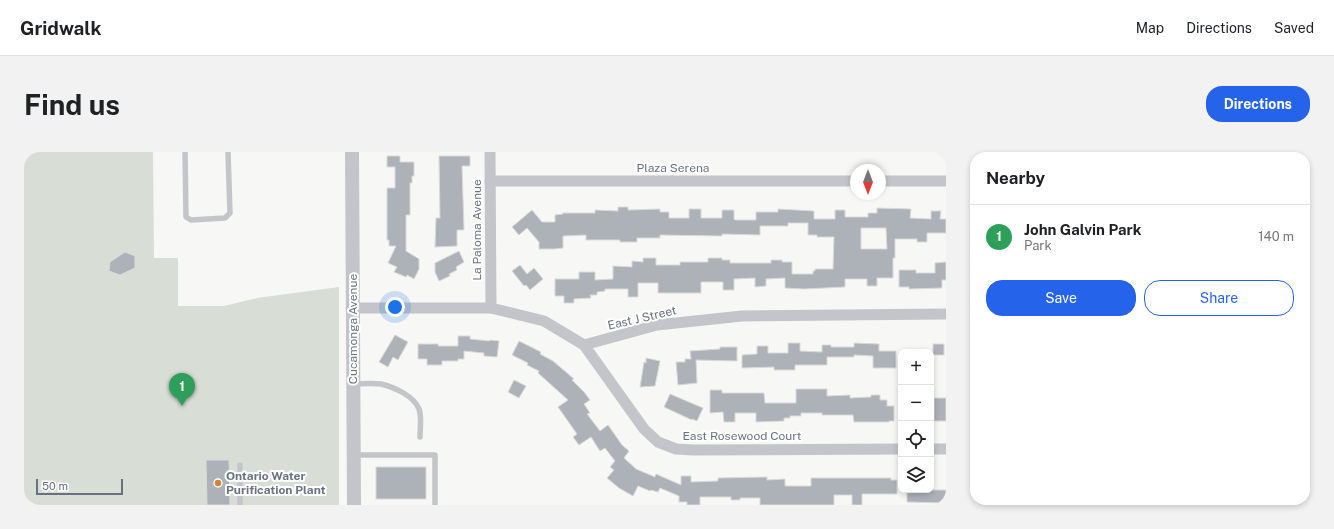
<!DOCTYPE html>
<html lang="en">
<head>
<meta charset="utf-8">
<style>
	:root { --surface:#fff; --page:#f2f2f2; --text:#202124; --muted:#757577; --line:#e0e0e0; --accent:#2563eb }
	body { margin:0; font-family:"Public Sans",sans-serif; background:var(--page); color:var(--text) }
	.controls { position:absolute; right:12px; bottom:12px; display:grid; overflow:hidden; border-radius:8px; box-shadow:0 2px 6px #0003 }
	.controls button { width:36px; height:36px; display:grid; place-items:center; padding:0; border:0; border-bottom:1px solid var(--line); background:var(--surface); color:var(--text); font:20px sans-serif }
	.compass { position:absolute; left:826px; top:12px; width:36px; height:36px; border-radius:50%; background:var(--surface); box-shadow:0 2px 6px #0003; rotate:180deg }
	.scale { position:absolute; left:12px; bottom:10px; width:87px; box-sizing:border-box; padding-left:4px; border:2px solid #697183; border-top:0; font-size:11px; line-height:14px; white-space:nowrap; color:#697183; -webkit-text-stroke:3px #fff; paint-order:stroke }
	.you { position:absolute; left:371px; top:155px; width:14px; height:14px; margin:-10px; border:3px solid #fff; border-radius:50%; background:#1a73e8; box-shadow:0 0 0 6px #1a73e833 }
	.badge { display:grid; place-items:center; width:26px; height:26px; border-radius:50%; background:var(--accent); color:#fff; font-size:13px; font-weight:700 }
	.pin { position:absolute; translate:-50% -33px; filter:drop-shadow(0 1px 2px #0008) }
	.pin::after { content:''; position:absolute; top:21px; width:14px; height:12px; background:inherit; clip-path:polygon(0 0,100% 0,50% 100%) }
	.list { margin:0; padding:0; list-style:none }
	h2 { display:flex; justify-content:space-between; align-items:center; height:52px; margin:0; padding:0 16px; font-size:17px }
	h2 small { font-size:13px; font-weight:400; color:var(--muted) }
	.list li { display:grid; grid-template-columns:26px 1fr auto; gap:12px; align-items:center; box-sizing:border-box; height:64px; padding:0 16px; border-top:1px solid var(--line) }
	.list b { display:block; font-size:15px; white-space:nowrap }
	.list p { margin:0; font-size:13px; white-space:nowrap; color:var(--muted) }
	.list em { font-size:13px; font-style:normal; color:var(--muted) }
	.actions { display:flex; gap:8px; padding:12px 16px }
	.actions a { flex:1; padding:9px 0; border:1px solid var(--accent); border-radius:16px; text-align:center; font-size:14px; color:var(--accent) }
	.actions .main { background:var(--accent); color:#fff }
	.icon { flex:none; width:22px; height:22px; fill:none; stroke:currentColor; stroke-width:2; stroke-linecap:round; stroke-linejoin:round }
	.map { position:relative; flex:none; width:922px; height:353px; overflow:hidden; border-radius:16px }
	header { display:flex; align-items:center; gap:24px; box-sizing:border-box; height:56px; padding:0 20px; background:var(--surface); border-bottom:1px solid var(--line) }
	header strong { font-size:19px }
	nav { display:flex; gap:22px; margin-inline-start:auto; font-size:14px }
	.intro { display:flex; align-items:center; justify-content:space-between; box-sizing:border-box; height:96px; padding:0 24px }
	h1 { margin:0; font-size:28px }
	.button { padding:10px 18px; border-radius:16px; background:var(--accent); color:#fff; font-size:14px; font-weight:700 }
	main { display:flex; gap:24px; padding:0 24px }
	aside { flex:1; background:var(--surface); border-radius:16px; box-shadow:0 2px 6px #0003 }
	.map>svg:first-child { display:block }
	.green { fill:#d8ded6 }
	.building { fill:#adb1b8; stroke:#d9d9d7; fill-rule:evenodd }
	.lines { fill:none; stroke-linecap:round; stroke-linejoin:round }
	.service { stroke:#c3c5ca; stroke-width:5.5 }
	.minor { stroke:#c3c5ca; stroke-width:11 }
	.tertiary { stroke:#c3c5ca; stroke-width:14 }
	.poi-dot { fill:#d58138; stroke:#fff; stroke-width:1.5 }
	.labels { text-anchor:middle; stroke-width:4; stroke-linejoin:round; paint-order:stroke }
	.street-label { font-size:12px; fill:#697183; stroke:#fff }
	.poi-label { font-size:12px; font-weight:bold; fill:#697183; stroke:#fff; text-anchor:start }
</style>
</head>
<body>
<header>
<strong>Gridwalk</strong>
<nav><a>Map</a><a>Directions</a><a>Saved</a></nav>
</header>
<div class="intro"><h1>Find us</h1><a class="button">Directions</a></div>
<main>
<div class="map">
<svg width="922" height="353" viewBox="0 0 922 353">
	<rect width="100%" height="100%" fill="#f7f7f5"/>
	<path class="green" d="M0 0H129L130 106H154V154H200L233 146 315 135V353H0Z"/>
	<g class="building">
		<path d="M363 4H376V10H390V24H388V31H386V63H382V99L395 107V117L390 127 383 123 382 125 370 120 373 115 364 111 372 94H365V88H363V36H371V15H363Z"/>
		<path d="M415 4H446V14H438L440 78H433V94L411 95 412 66H416Z"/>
		<path d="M594 55H604V58L636 57V60H645V66H665V57H677V66H698V58H710V67L711 68H732V60H754V57L790 59V67H811V58H821V65H844V61H853V56L887 57 886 66 907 67V59H917L916 67H922V81H903V90H893V87H871V106H869V126H853V134H843V127H821V135L780 137 761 136V126L742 127V134L731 135V126L710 127V138H699V130H677V141H634V131H614V145H604V137H581V139L573 140V143H566L567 146 550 147V151H540V144H531V127H555V120H571V128L589 127V114L608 115V109L619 110V106H632V113H656V110H684V106H698V108H706V111H747V108H758V110H768V122H789V119H791V117H809L810 85H793V83H784V71H764V74H736V83L698 82V84L636 83V86H613V90H596V88H562V83L539 84V96L530 97H515V90L503 76 495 83 488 75 508 58 518 70H531V63L539 62V61H571V58L594 59ZM837 76H862L863 97H837Z"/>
		<path d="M435 99 440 110 432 115 433 118 425 122 426 124 415 129 411 120V111Z"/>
		<path d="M101 100 111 104V116L96 123 85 119 86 110Z"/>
		<path d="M922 110V128H918V136L885 137V135H875V118H892V121H911V111Z"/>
		<path d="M496 113 503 122 510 116 519 127 506 138 502 133 500 134 488 119Z"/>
		<path d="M371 183 384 190 374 208 369 205 364 215 355 210Z"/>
		<path d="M434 184H446V187L465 189 466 188 475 189 473 205 460 204V201L440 199V207H434V209H418V213H403V207H394V192H414V194H434Z"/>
		<path d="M495 189 517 200 516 202 529 209 550 227 548 228 560 240 566 248 560 252 566 261 563 262 576 279 584 273 598 293 605 299 600 306 612 317 631 325 632 322 657 333V324H667V330L694 329V326L743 325V328L761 327V334H787V326H867V328H873V342H838V353H828V343H810V353H736V346H716V348H707V345H676V353H663V350H655V344L636 336 634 340 627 338 626 339 614 334 609 344 595 336 583 326 590 318 586 315 591 309 581 296 576 299 567 285 555 293 549 285 553 282 534 255 544 248 514 221 515 219 503 213 504 211 488 203Z"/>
		<path d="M764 191H776V199L798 200V193H807V195H830V191L855 192V199H872V216H849V204L830 203V205H803V213H771V218H750V215L718 216V203L733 202V194H744V201H764Z"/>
		<rect x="909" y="192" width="11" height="11"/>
		<path d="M696 195H713V209L672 208 673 231 654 233 652 210H661V207H667L666 199 696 197Z"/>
		<path d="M622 206 636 209 631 234 616 235 620 210 622 211Z"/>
		<path d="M490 228 502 234 495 246 484 240Z"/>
		<path d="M772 237H803V244L826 243V246L847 245V243H856V248H863V254H870V269H865V270H830L829 263H798V261H777V264H766V266H760V269L732 270V261H711V270H700L699 260 686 261V238H698V241H740L741 251H772Z"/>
		<path d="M646 242 679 256 673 269 668 267V268L640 255Z"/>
		<rect x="910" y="246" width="12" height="23"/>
		<path d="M182 308H205L206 353H183Z"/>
		<rect x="352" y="315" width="50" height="32"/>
		<path d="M883 338H922V351L883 350Z"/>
	</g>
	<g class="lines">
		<g class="service">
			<path d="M161 0 162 65 167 68 201 66 206 61 204 0"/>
			<path d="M329 232C338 232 348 231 357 232 370 235 390 244 395 257 398 265 396 277 396 285"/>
			<path d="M329 303H411V353"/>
			<path d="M216 313V353"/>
		</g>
		<g class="minor">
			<path d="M466 0 467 156"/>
			<path d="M466 29H832"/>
			<path d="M856 29H922"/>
			<path d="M328 156H467L520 169 560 193 633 173 718 164 922 162"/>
			<path d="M560 193 620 277 634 290 652 297 670 298 877 297"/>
			<path d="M907 297H922"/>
		</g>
		<path class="tertiary" d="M328 0 330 353"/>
	</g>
	<circle class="poi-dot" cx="194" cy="331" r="4"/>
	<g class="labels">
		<g class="street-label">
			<text x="649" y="20">Plaza Serena</text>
			<text transform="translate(453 78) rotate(-90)" y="4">La Paloma Avenue</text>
			<text transform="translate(618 166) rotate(-13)" y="4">East J Street</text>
			<text transform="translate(329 177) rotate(-90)" y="4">Cucamonga Avenue</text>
			<text x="718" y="288">East Rosewood Court</text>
		</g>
		<g class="poi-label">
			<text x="202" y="328">Ontario Water<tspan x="202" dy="14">Purification Plant</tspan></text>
		</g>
	</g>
</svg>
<div class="controls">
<button>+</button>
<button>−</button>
<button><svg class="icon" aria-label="locate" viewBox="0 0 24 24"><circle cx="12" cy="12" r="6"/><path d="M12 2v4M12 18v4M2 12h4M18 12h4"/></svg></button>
<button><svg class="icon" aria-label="layers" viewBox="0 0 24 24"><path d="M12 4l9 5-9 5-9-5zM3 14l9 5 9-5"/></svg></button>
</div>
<svg class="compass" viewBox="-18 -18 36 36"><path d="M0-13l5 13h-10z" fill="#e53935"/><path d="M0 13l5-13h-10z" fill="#757577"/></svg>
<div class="scale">50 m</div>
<div class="you"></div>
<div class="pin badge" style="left:158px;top:254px;background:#2e9e5b">1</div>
</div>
<aside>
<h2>Nearby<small></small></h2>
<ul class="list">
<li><span class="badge" style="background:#2e9e5b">1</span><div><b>John Galvin Park</b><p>Park</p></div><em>140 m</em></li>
</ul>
<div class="actions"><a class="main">Save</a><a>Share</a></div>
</aside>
</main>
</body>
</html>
